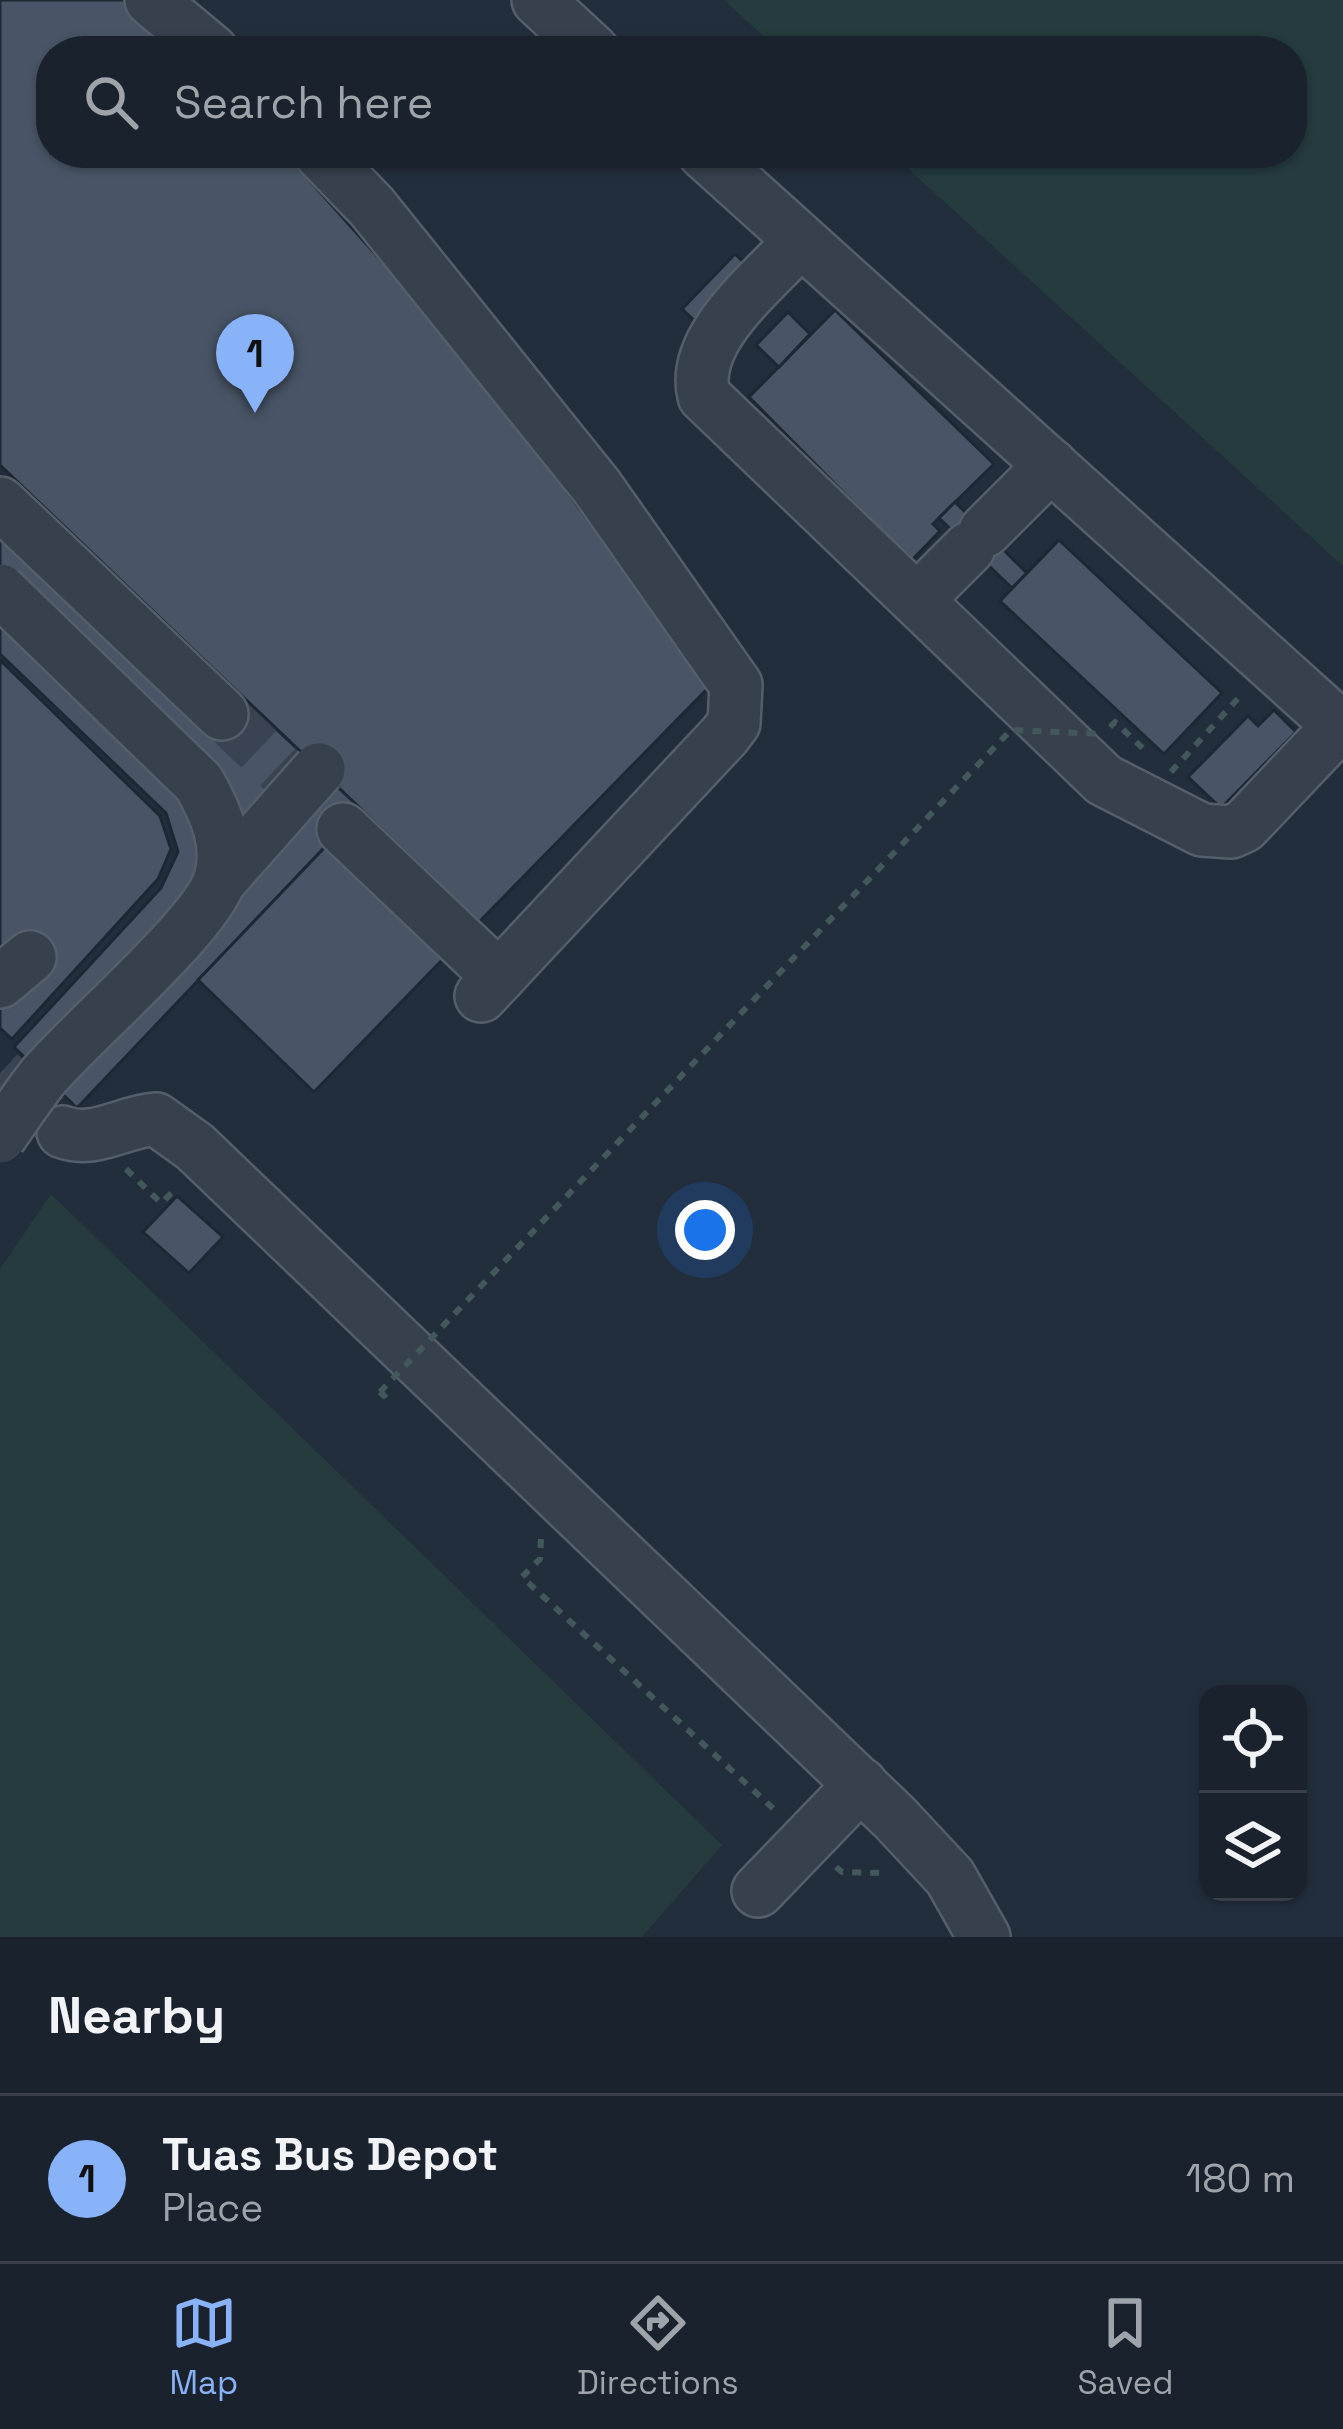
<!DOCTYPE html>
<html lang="en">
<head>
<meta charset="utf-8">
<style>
	:root { --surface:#1a222e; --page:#272f3a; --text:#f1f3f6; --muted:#9fa4aa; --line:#383f4a; --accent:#89b3f8 }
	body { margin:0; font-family:"Space Grotesk",sans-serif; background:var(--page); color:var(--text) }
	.controls { position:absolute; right:36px; bottom:36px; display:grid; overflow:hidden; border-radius:24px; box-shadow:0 3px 9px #0004 }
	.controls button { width:108px; height:108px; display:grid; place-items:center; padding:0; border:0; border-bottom:3px solid var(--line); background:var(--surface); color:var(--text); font:60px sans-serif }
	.you { position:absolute; left:705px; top:1230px; width:42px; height:42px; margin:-30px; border:9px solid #fff; border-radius:50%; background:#1a73e8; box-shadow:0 0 0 18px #1a73e833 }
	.badge { display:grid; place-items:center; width:78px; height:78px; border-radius:50%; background:var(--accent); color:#111; font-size:39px; font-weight:700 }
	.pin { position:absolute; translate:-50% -99px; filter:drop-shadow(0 3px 6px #0008) }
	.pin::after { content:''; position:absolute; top:63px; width:42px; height:36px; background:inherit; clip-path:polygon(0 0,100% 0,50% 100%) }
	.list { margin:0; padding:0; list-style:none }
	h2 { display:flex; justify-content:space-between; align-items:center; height:156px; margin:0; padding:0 48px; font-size:51px }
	h2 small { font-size:39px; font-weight:400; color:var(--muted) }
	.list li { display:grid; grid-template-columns:78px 1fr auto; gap:36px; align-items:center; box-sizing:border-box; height:168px; padding:0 48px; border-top:3px solid var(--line) }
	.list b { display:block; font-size:45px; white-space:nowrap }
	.list p { margin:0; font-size:39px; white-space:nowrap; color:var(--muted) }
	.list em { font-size:39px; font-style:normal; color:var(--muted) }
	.icon { flex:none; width:66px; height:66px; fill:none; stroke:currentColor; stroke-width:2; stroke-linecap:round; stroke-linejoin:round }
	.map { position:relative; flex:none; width:1343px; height:1937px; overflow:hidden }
	.search { position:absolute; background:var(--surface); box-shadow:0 3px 9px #0004; left:36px; right:36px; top:36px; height:132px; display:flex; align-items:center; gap:30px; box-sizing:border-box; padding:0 42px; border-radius:48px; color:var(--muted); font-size:45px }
	.sheet { height:324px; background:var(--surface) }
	nav { display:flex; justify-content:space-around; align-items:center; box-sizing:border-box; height:168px; border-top:3px solid var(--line); background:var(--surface); font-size:33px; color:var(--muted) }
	nav a { display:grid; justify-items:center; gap:6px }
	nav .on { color:var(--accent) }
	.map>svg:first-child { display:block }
	.green { fill:#253b3e }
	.building { fill:#495566; stroke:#1e2734; stroke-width:3 }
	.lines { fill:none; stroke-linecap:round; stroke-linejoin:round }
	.minor-tunnel { stroke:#394352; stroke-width:51; stroke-dasharray:51 26; stroke-linecap:butt }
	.minor-casing { stroke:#555e6b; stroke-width:56 }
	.path { stroke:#43585b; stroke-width:6; stroke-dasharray:9 9; stroke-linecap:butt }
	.minor { stroke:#37404d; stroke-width:51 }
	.minor-bridge-casing { stroke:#555e6b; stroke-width:56; stroke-linecap:butt }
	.path-bridge { stroke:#43585b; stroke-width:6; stroke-dasharray:9 9; stroke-linecap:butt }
	.minor-bridge { stroke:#37404d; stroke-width:51 }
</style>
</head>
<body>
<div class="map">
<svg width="1343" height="1937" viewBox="0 0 1343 1937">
	<rect width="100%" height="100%" fill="#232e3d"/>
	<g class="green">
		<path d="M724 0H1343V566L891 153H1292V51H780Z"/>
		<path d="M51 1194 722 1845 642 1937H0V1269Z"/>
	</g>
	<g class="building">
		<path d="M0 0H128L189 51H51V153H285L471 361 710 686 479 922 0 465Z"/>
		<path d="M735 254 753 271 700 326 682 309Z"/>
		<path d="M835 310 994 464 933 524 940 531 911 561 749 397Z"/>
		<path d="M788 312 810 334 779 367 756 345Z"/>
		<path d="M955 502 1027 573 1012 588 939 518Z"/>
		<path d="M0 528 240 713 251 705 361 809 77 1108 14 1047 161 888 178 852 166 813 0 654Z"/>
		<path d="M1059 540 1222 693 1164 754 1000 601Z"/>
		<path d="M0 660 160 816 171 849 158 879 12 1039 0 1028Z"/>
		<path d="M1274 710 1296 732 1221 808 1188 777 1248 716 1258 726Z"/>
		<path d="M327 845 443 959 314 1092 198 980Z"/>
		<path d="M177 1196 223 1237 189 1273 143 1232Z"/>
	</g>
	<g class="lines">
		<g class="minor-tunnel">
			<path d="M222 714 343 829"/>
			<path d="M0 1073 58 1127"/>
		</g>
		<g class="minor-casing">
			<g id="minor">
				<path d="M151 0 212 51"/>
				<path d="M538 0 593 51"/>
				<path d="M320 153 372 207 597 487 736 685 734 723 725 735 481 996"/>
				<path d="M704 153 1343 729"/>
				<path d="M800 241C764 282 689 338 704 396L1104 780 1202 830 1231 832 1244 826 1339 726"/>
				<path d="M0 503 222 714"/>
				<path d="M985 531 1051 465"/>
				<path d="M917 600 969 548"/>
				<path d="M343 829 499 977"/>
				<path d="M0 982 30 957"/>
				<path d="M63 1132C94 1144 125 1121 156 1119L195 1147 895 1818 950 1877 984 1937"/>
				<path d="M758 1891 861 1784"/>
			</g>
		</g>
		<g class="path">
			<path d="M1110 727 1115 722 1149 754"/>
			<path d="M1171 772 1243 693"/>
			<path d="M126 1169 161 1203 177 1188"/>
			<path d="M380 1392 384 1396 391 1389"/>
			<path d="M541 1539 540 1559 522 1577 778 1813"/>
			<path d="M836 1867 842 1872 887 1873"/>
		</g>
		<use href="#minor" class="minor"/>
		<g class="minor-bridge-casing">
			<g id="minor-bridge">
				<path d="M0 590 199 783C216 813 230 844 220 879 207 925 80 1033 43 1077 28 1096 14 1117 0 1137"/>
				<path d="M220 881 319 769"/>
			</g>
		</g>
		<path class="path-bridge" d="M380 1392 1011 730 1103 734"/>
		<use href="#minor-bridge" class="minor-bridge"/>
	</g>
</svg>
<div class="controls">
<button><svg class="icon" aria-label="locate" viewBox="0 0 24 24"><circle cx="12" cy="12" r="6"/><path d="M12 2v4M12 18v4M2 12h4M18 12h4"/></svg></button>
<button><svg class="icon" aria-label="layers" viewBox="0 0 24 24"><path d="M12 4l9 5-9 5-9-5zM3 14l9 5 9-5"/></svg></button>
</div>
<div class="you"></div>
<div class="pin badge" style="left:255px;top:413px">1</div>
<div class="search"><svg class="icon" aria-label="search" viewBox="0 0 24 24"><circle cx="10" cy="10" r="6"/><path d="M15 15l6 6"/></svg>Search here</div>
</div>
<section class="sheet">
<h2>Nearby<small></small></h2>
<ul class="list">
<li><span class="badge">1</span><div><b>Tuas Bus Depot</b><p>Place</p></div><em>180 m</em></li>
</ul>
</section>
<nav>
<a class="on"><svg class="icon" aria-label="map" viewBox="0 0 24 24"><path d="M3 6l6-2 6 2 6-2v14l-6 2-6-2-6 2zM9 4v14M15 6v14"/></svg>Map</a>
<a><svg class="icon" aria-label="directions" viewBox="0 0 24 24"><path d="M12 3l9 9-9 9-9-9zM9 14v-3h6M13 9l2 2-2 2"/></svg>Directions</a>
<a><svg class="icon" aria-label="saved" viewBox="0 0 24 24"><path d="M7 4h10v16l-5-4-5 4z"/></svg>Saved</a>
</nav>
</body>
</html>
